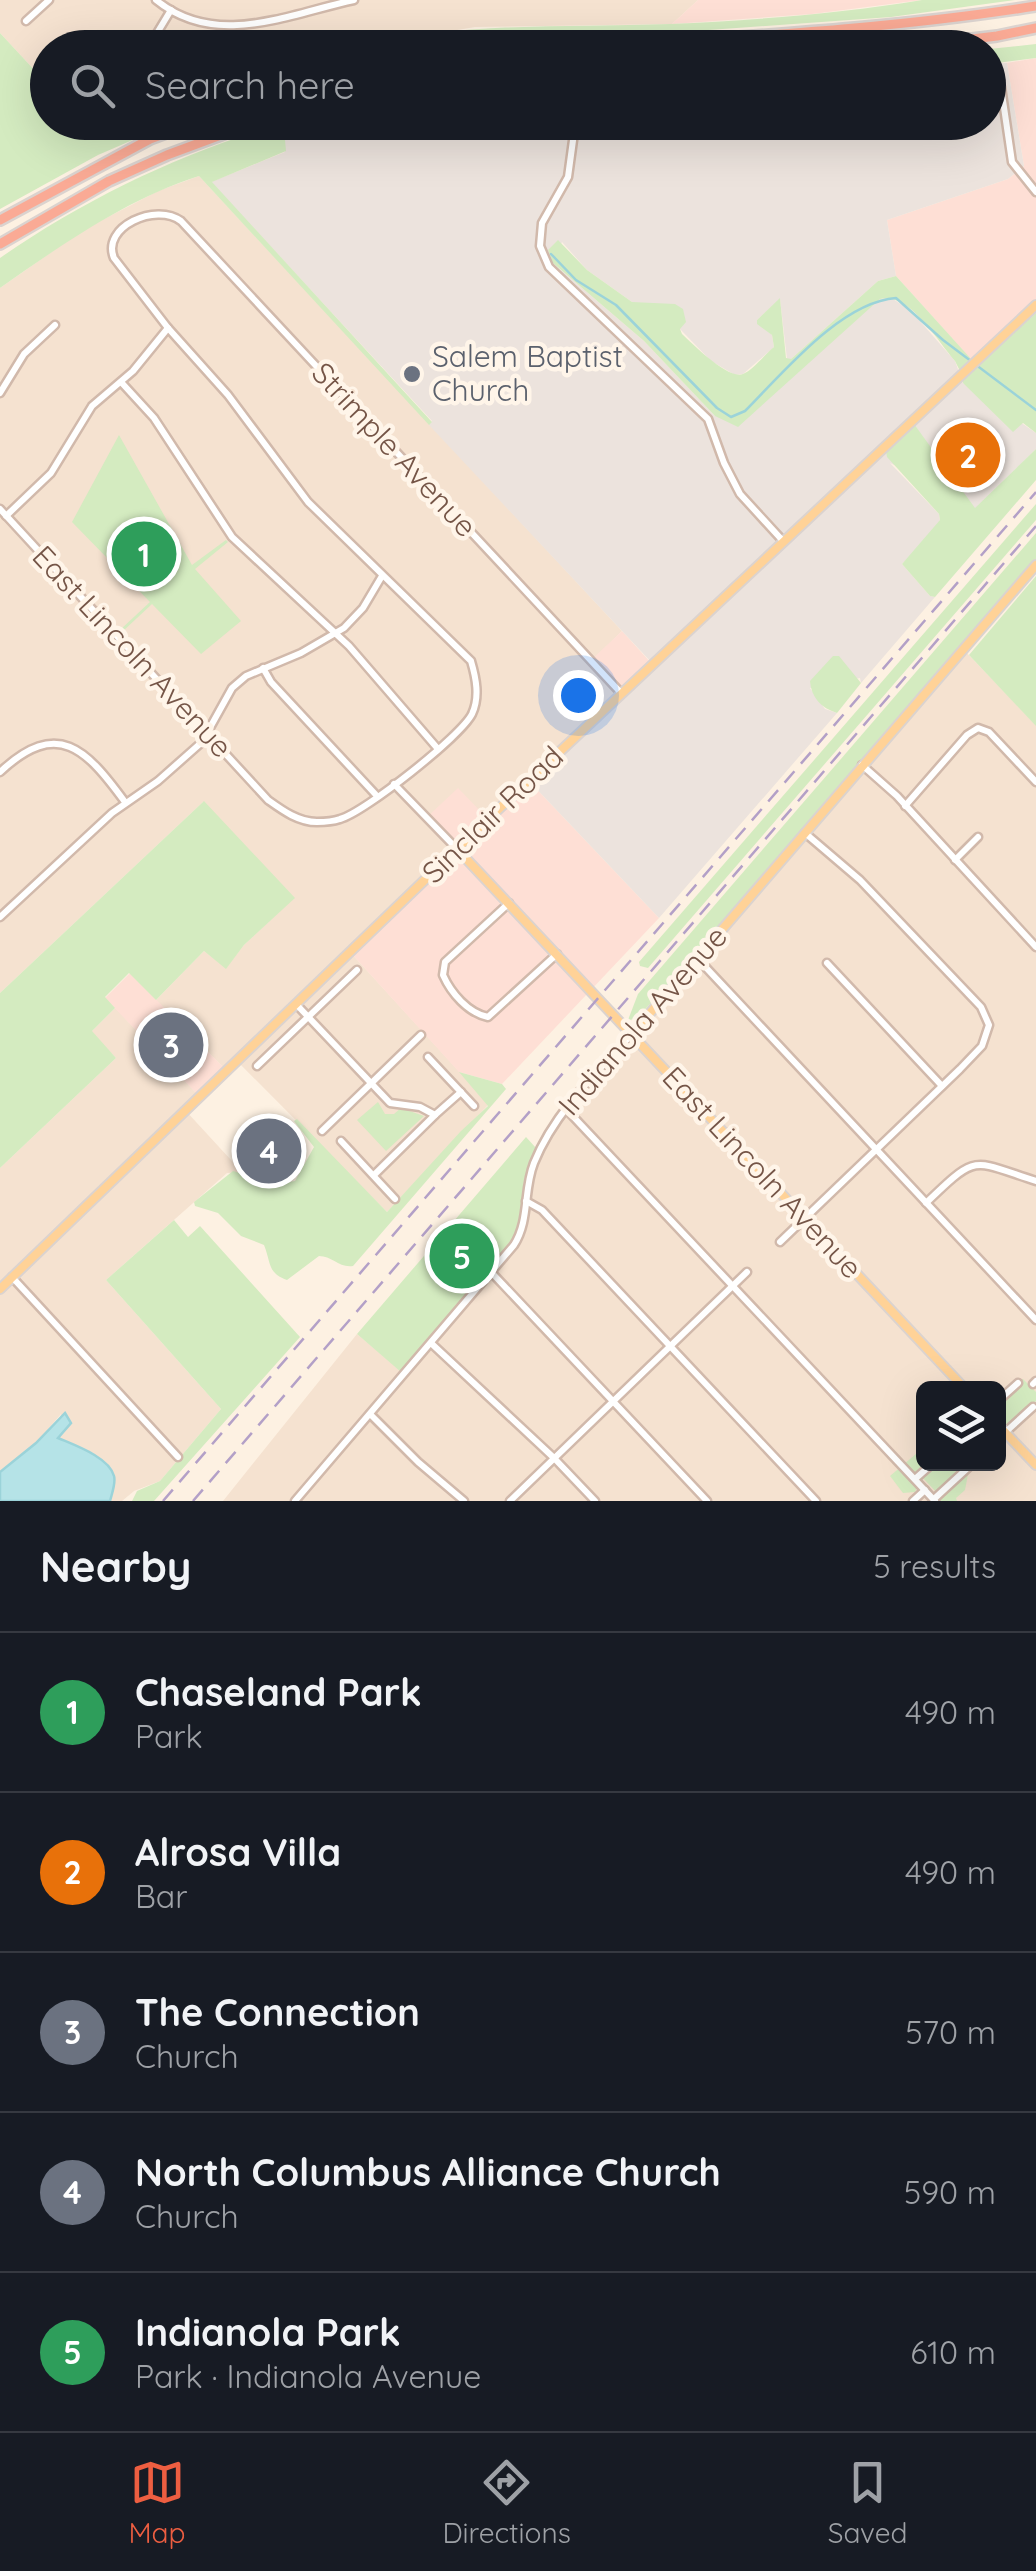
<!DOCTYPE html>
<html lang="en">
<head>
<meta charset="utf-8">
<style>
	:root { --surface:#171b24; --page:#20242c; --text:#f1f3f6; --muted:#9ea1a6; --line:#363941; --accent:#ed5e41 }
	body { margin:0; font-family:Quicksand,sans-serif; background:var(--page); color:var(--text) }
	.controls { position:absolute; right:30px; bottom:30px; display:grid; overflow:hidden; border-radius:15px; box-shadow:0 10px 40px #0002 }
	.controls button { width:90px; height:90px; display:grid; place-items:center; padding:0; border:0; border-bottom:2px solid var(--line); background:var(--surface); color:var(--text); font:50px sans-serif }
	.you { position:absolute; left:578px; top:695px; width:35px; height:35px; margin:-25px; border:8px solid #fff; border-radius:50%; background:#1a73e8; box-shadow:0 0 0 15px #1a73e833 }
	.badge { display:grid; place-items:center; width:65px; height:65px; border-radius:50%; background:var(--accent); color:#fff; font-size:32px; font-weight:700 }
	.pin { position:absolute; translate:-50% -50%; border:5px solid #fff; box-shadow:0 2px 10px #0006 }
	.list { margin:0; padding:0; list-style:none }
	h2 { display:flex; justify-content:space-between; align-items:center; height:130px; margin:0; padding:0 40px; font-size:42px }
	h2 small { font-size:32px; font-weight:400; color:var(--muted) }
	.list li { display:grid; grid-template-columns:65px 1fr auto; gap:30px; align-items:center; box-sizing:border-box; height:160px; padding:0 40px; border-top:2px solid var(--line) }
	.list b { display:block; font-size:38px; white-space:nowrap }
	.list p { margin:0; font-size:32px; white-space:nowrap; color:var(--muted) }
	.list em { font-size:32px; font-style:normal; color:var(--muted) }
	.icon { flex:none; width:55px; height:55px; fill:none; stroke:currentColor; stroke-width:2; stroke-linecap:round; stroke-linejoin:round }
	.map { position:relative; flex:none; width:1036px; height:1501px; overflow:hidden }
	.search { position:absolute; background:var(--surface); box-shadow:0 10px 40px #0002; left:30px; right:30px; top:30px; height:110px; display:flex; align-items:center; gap:25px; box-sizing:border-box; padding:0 35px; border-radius:55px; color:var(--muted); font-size:38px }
	.sheet { height:930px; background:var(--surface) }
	nav { display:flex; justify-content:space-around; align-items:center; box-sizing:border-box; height:140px; border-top:2px solid var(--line); background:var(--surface); font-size:28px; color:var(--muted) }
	nav a { display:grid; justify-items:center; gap:5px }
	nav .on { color:var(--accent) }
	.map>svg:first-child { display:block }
	.residential { fill:#f5e2d0; fill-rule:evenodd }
	.commercial { fill:#fedfd5 }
	.industrial { fill:#ece3dd }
	.green { fill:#d4ebc0 }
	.water { fill:#b5e3e7; stroke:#9bd3d9; stroke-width:2.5 }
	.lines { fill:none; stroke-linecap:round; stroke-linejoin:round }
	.stream { stroke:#9bd3d9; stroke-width:2.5 }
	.minor-casing { stroke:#d1b9ab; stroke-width:11 }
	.major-casing { stroke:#dbd3cf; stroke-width:12 }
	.highway-casing { stroke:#dbd3cf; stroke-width:14 }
	.minor { stroke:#fff; stroke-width:6 }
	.major { stroke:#ffd297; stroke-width:8 }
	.highway { stroke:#faaa95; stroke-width:9 }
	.rail { stroke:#b3a0c7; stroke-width:2.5; stroke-dasharray:15 10; stroke-linecap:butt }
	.worship-dot { fill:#6b7280; stroke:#fff5e9; stroke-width:4 }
	.labels { text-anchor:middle; stroke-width:9; stroke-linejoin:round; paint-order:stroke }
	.worship-label { font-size:30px; fill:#5b616d; stroke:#fff5e9; text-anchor:start }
	.street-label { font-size:30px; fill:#755547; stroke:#fff5e9 }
</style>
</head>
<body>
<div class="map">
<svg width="1036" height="1501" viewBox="0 0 1036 1501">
	<rect width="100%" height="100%" fill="#fdf1e2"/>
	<g class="residential">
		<path d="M0 0H698L672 24 475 27 358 47 78 48 75 44 70 47 48 48 47 69 40 76 0 33Z"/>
		<path d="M199 176 622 631 590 662 619 695 350 952 489 1104 387 1212 237 1061 226 1070 156 1000 204 951 226 968 244 945 294 898 203 802 0 993V288L83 230 158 191Z"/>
		<path d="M963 649 1036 725V1501H223L357 1334 401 1371 507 1249 525 1218 536 1148ZM924 1389H998V1464H924Z"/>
		<path d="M115 1008 199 1096 185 1110 242 1172 227 1173 106 1280 221 1409 160 1481 134 1491 122 1501H110L115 1480 93 1453 58 1438 61 1414 36 1443 0 1472V1168L116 1058 91 1032Z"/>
	</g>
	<g class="commercial">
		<path d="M698 0H922L812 14 672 24Z"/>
		<path d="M1036 58V313L977 366 896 276 887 220 1008 179 1024 166 1007 63Z"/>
		<path d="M622 631 652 664 619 695 589 662Z"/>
		<path d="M529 781 659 918 502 1084 459 1072 350 952 456 851 425 819 458 788 488 819Z"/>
		<path d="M130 973 226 1070 199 1096 105 998Z"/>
	</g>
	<path class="industrial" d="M1007 63 1024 166 1008 179 887 220 896 276 878 281 791 359H787L780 299 757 320 772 335 774 347 743 374 735 375 711 361 680 329 632 302 587 270 562 242 553 263 644 341 715 416 880 299 890 297 911 311 955 361 963 383 1036 433V449L975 509 966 499 890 463 939 514 940 520 936 528 902 564 930 596 935 597 861 683 860 678 810 688 825 709 837 713 659 918 529 781 652 663 429 425 432 421 211 182 285 152V140L299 133 353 123 988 122 989 64Z"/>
	<g class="green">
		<path d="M922 0H1015L891 17 472 47H358C460 21 565 28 670 24 754 20 839 14 922 0Z"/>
		<path d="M0 33 39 75 47 69 48 122 172 123 98 155 0 209Z"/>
		<path d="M1036 44V58L989 64V49Z"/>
		<path d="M288 122 353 123 300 133 285 140 286 151 212 182 432 422 429 425 199 176C125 200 63 244 0 288V258C86 198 187 150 288 122Z"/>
		<path d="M558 240 587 270 632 302 675 304 683 309 686 322 680 329 682 334C693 344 728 380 743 374 753 370 765 354 774 347L772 335 757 324V320L780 298 786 358 791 359 878 281 896 276 972 360 960 371 955 361C937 341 910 292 880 299L738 427 715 416 644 341 553 263 548 250Z"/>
		<path d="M1036 313V433L1023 423 1013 432 963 383V379Z"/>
		<path d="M914 424 975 508 1036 449V480L935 597 930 596 902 564 940 520 939 514 887 457 886 451Z"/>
		<path d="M119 435 192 565 226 540 228 542 195 569 241 621 201 654 152 604 122 632 120 630 150 602 72 522Z"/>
		<path d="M1036 504V520L648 968 640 966 639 962Z"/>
		<path d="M1036 533V559L678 974 636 1019 628 1020 638 994Z"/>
		<path d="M1036 576V726L969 655Z"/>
		<path d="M833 656H839L861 683 837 713C821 708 811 697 810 681Z"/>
		<path d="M204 801 295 898 244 945 226 969 204 951 156 1000 129 973 105 997 115 1008 92 1031 116 1058 0 1168V993Z"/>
		<path d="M459 1072 502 1084 506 1089 353 1266C339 1268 332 1256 319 1256L287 1280C267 1273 271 1262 264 1245L241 1236 218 1213 195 1206 194 1202 233 1171 277 1184 295 1181 314 1147 294 1121 297 1119 387 1212 461 1131 488 1106Z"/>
		<path d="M378 1102 385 1114H394L401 1108 424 1116 386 1151 357 1120Z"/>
		<path d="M526 1137 536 1148 524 1179 522 1216 515 1238 401 1372 357 1334Z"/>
		<path d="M174 1220 188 1237 200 1226 300 1337 154 1501H132L137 1491 160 1481 221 1409 106 1280Z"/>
		<path d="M1023 1379 1036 1392V1401L999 1437V1403Z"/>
		<path d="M923 1448 924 1464H970L965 1490 956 1498 957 1501H938V1494L922 1477 915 1492 903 1493 890 1476Z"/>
	</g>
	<path class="water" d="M65 1413 71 1423 58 1438C74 1445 109 1457 114 1476 116 1483 112 1493 110 1501H0V1472L36 1443Z"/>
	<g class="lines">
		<path class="stream" d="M551 254 576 280 616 305 717 408 731 417 745 411C783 373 841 302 896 298L943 340 1036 410"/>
		<g class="minor-casing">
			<g id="minor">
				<path d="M156 0C216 49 288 14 354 0"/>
				<path d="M26 21 49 0"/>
				<path d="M148 48 171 10"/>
				<path d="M988 76 1001 87 1012 162 1036 192"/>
				<path d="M585 122 574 133 568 177 542 223 540 246 549 267 708 419 724 463 740 494 783 541"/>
				<path d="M121 382 154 418 232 537 349 646 438 749"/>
				<path d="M0 393 24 354 55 325"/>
				<path d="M0 509 268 800C282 810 298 822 317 822 323 822 334 821 340 819 365 812 461 736 472 714 480 697 476 678 471 661L308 502 228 395 168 328 114 258C101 227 156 202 181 221L621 693"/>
				<path d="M6 516 51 473 92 406 133 371 168 328"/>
				<path d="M263 668 271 682 377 796"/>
				<path d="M862 765 897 796 1036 947"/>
				<path d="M0 772C58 718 86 749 125 802"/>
				<path d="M394 784 457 849"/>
				<path d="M905 806 967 735 978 728 989 732 1036 782"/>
				<path d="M955 860 978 837"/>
				<path d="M509 903 445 962 443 975C451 993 468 1013 488 1017L557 954"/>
				<path d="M0 917 112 813 158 781 202 742 232 688 246 676 301 653 344 628 363 608 382 576"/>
				<path d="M697 958 1036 1320"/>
				<path d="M827 963 942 1086"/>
				<path d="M296 1004 390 1103 420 1107 435 1115 461 1092"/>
				<path d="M428 1057 474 1106"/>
				<path d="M257 1066 357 970"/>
				<path d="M566 1109 935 1501"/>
				<path d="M322 1131 421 1035"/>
				<path d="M341 1141 395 1199"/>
				<path d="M374 1175 435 1115"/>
				<path d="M526 1201 542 1210 816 1501"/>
				<path d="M926 1203C978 1153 971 1160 1036 1181"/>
				<path d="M780 1242 960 1069 982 1046 989 1025 981 1007 860 880 805 833"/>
				<path d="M492 1273 707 1501"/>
				<path d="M12 1277 178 1457"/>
				<path d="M432 1344 554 1458 595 1501"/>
				<path d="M1033 1384 1036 1381"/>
				<path d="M998 1401 1018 1383"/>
				<path d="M370 1414 418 1462 464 1501"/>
				<path d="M998 1439 1033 1407"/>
				<path d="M915 1479 932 1464"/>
				<path d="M934 1499 972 1464"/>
				<path d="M295 1501 514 1245C530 1220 523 1191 534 1163 554 1113 596 1073 632 1034"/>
				<path d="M510 1501 747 1272"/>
				<path d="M913 1501 925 1490"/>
			</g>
		</g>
		<g class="major-casing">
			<g id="major">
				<path d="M457 849 965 1389"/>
				<path d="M632 1034 1036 565"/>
				<path d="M0 1289 488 819 1036 305"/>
				<path d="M998 1425 1036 1465"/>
			</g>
		</g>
		<g class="highway-casing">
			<g id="highway">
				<path d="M582 48C734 37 885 30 1036 6"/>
				<path d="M897 48 997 36 1036 28"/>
				<path d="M0 220 150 139 196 122"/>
				<path d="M0 244 109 181 167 155 256 122"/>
			</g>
		</g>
		<use href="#minor" class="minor"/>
		<use href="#major" class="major"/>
		<use href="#highway" class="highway"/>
		<g class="rail">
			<path d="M163 1501 1036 492"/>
			<path d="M193 1501 1036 526"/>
		</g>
	</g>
	<circle class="worship-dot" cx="412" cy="374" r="10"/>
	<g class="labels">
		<g class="worship-label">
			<text x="432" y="367">Salem Baptist<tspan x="432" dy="34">Church</tspan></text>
		</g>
		<g class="street-label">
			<text transform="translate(394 450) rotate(47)" y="10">Strimple Avenue</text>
			<text transform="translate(132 652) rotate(47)" y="10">East Lincoln Avenue</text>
			<text transform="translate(493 815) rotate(-44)" y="10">Sinclair Road</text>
			<text transform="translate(643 1021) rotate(-49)" y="10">Indianola Avenue</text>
			<text transform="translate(762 1173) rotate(47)" y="10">East Lincoln Avenue</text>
		</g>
	</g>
</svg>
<div class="controls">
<button><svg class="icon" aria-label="layers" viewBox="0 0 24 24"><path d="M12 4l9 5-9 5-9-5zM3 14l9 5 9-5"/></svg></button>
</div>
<div class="you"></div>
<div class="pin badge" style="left:144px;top:554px;background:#2e9e5b">1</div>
<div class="pin badge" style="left:968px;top:455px;background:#e8710a">2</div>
<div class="pin badge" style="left:171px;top:1045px;background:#6b7280">3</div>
<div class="pin badge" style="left:269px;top:1151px;background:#6b7280">4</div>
<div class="pin badge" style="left:462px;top:1256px;background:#2e9e5b">5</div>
<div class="search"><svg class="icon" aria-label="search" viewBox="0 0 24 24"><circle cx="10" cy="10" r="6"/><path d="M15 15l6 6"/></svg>Search here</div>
</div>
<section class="sheet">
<h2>Nearby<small>5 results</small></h2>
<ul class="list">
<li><span class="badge" style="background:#2e9e5b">1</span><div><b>Chaseland Park</b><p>Park</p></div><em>490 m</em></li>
<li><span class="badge" style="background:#e8710a">2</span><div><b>Alrosa Villa</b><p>Bar</p></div><em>490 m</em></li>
<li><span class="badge" style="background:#6b7280">3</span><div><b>The Connection</b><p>Church</p></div><em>570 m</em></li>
<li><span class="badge" style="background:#6b7280">4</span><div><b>North Columbus Alliance Church</b><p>Church</p></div><em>590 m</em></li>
<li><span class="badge" style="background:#2e9e5b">5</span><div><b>Indianola Park</b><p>Park · Indianola Avenue</p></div><em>610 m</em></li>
</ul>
</section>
<nav>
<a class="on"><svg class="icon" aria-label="map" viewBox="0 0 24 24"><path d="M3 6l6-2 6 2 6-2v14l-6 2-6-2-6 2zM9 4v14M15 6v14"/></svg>Map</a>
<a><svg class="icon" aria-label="directions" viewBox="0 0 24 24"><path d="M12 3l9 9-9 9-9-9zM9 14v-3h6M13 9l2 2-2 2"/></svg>Directions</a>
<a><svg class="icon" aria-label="saved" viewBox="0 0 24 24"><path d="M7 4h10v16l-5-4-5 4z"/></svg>Saved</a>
</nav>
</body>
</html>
